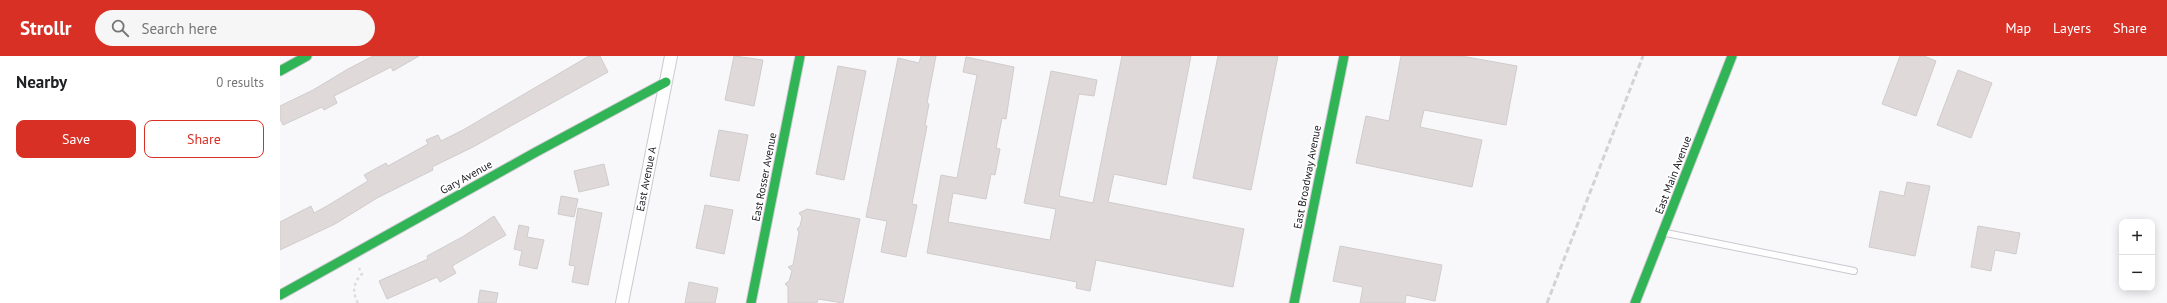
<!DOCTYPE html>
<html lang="en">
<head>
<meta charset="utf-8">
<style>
	:root { --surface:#fff; --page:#f6f6f6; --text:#202124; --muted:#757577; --line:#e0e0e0; --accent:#d93025 }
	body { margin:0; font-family:"PT Sans",sans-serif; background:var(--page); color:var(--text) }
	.controls { position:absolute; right:12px; bottom:12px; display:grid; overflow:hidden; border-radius:8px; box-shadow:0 2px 10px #0003 }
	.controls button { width:36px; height:36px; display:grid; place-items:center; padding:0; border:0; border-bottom:1px solid var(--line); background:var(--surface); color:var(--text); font:20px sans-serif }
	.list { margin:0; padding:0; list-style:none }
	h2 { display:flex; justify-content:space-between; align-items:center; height:52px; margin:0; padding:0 16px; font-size:17px }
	h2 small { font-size:13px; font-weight:400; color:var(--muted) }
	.actions { display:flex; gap:8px; padding:12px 16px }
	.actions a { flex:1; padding:9px 0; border:1px solid var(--accent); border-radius:8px; text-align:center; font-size:14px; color:var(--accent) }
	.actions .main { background:var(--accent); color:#fff }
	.icon { flex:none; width:22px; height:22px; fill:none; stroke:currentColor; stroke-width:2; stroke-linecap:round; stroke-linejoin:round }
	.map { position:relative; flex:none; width:1887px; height:247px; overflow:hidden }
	header { display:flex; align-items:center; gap:24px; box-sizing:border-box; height:56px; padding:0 20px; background:var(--accent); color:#fff }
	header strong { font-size:19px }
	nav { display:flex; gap:22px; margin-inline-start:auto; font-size:14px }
	.search { width:280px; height:36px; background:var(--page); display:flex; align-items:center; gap:10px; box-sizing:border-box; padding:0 14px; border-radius:22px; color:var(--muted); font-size:15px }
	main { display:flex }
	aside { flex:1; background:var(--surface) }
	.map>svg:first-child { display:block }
	.building { fill:#dfd9da; stroke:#d1cccc }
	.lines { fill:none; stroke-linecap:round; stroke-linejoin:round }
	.lane-casing { stroke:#cac9cf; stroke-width:8 }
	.street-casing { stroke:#cac9cf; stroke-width:14 }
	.fast-casing { stroke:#cac9cf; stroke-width:11 }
	.path { stroke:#ddd; stroke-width:2.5; stroke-dasharray:3 3; stroke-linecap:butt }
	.lane { stroke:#fefefe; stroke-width:6 }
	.street { stroke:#fefefe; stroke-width:12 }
	.fast { stroke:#30b455; stroke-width:9 }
	.rail { stroke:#d3d3d5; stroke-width:3; stroke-dasharray:6 3; stroke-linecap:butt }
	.labels { text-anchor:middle; stroke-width:3.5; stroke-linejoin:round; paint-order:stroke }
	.street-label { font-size:11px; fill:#19171f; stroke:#fff }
</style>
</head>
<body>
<header>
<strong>Strollr</strong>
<div class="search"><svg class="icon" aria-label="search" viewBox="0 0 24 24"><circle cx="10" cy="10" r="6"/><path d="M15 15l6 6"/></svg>Search here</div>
<nav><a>Map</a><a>Layers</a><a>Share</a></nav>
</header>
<main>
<aside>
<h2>Nearby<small>0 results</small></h2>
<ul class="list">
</ul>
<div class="actions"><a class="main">Save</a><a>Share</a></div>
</aside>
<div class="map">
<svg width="1887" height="247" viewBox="0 0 1887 247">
	<rect width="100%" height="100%" fill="#f8f7fa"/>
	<g class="building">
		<path d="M93 0H139L113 15 111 11 54 40 57 47 44 54 42 51 3 69 0 63V50L33 34 68 13Z"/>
		<path d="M309 0H320L328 16 193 91 152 111 153 114 97 142 55 168 0 194V166L31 150 34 157 47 150 88 125 84 119 106 107 108 110 148 88 146 84 158 79 161 85 183 74Z"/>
		<path d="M454 0 483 4 474 50 445 44Z"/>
		<path d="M641 0H656L647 47 649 48 645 69 647 70 632 148 637 149 626 201 601 196 607 165 586 161 618 2 639 7Z"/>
		<path d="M842 0H911L886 129 834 118 828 146 964 173 953 231 816 204 810 235 796 232 797 226 647 197 661 119 677 122 697 19 683 16 686 1 734 11 726 63 722 62 716 92 720 93 715 119 711 118 706 143 673 137 668 166 770 184 776 153 744 147 771 15 817 24 814 40 799 38 779 140 813 147Z"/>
		<path d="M938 0H998L971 134 913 122Z"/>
		<path d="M1121 0H1181L1237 10 1226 69 1144 54 1140 71 1202 84 1192 131 1076 107 1086 60 1109 65Z"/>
		<path d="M1620 0H1644L1656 5 1636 60 1602 48Z"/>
		<path d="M558 10 586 15 564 124 536 118Z"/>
		<path d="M1678 14 1712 27 1691 82 1657 69Z"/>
		<path d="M439 74 468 79 459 125 430 120Z"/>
		<path d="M324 108 329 129 299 136 294 115Z"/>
		<path d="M1627 126 1650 130 1635 200 1589 191 1600 135 1624 140Z"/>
		<path d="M281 140 298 143 294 161 278 158Z"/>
		<path d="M425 149 453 154 444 198 416 192Z"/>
		<path d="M298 152 322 157 308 229 292 226 295 210 289 209Z"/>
		<path d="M527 153 580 163 563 247 538 243 537 247H508V231L505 228 509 225 512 215 508 211 513 209 519 176 517 173 520 170 522 161 519 157Z"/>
		<path d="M214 160 226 179 172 210 176 217 160 226 157 221 107 243 99 225 148 203 147 200 184 180Z"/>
		<path d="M239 169 249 171 247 181 264 184 257 213 239 209 242 195 234 193Z"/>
		<path d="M1698 170 1740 177 1736 198 1715 194 1711 215 1691 211Z"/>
		<path d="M1060 190 1162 209 1155 245 1126 239 1125 247H1080L1083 231 1053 225Z"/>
		<path d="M409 226 438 232 435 247H405Z"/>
		<path d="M200 234 218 237 216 247H198Z"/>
	</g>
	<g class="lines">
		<g class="lane-casing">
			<path id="lane" d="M1386 177 1574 215"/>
		</g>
		<g class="street-casing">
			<path id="street" d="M342 247 391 0"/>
		</g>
		<g class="fast-casing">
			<g id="fast">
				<path d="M0 15 27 0"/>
				<path d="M0 239 256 96 386 26"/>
				<path d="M471 247 520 0"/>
				<path d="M1014 247 1064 0"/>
				<path d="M1355 247 1452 0"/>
			</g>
		</g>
		<path class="path" d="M78 247C72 236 73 227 82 218L79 212"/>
		<use href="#lane" class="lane"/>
		<use href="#street" class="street"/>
		<use href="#fast" class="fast"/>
		<path class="rail" d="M1267 247 1363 0"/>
	</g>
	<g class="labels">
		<g class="street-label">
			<text transform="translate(1393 119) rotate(-69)" y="4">East Main Avenue</text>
			<text transform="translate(186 121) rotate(-29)" y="4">Gary Avenue</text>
			<text transform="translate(484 121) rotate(-79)" y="4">East Rosser Avenue</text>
			<text transform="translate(1027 121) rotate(-79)" y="4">East Broadway Avenue</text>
			<text transform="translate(366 123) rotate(-79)" y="4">East Avenue A</text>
		</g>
	</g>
</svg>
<div class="controls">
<button>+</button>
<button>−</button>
</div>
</div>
</main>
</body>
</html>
